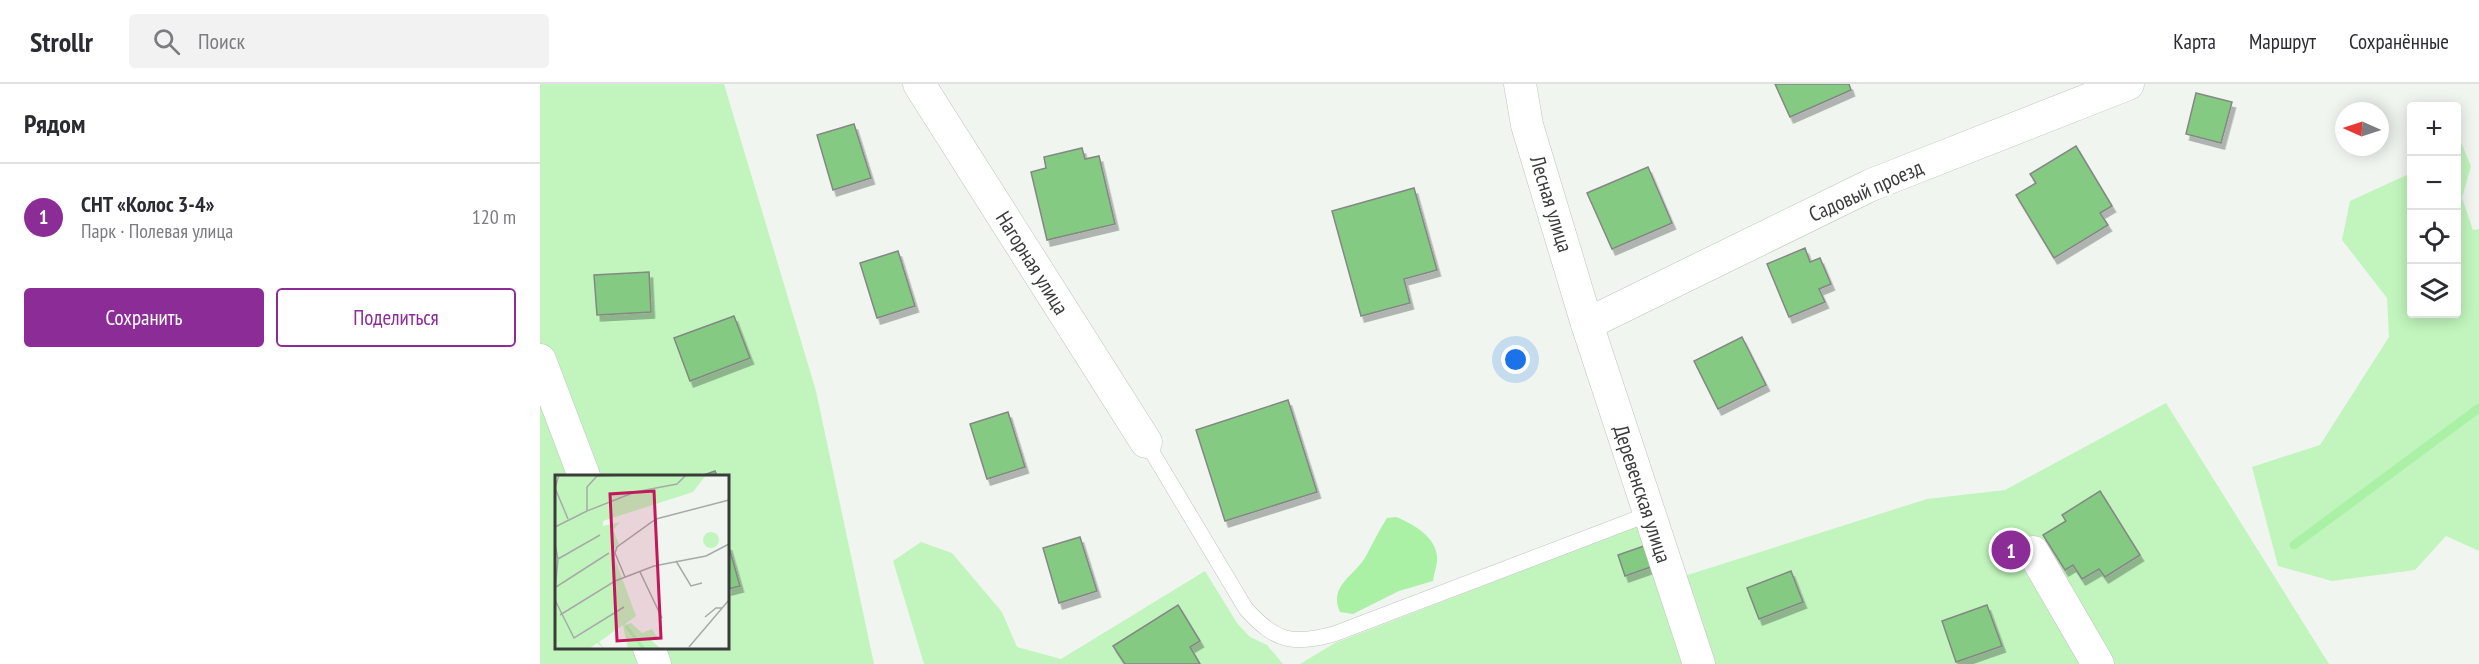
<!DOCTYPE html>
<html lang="ru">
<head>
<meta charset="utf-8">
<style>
	:root { --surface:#fff; --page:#f2f2f3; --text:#2b2b33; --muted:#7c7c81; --line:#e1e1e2; --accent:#8c2d97 }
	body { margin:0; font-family:"PT Sans Narrow",sans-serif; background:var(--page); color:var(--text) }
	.controls { position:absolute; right:18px; top:18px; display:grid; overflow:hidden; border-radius:6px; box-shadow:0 3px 15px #0003 }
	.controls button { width:54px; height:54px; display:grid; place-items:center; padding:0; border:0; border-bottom:2px solid var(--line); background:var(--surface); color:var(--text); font:30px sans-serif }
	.compass { position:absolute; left:1795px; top:18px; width:54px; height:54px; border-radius:50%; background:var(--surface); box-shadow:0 3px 15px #0003; rotate:273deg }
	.you { position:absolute; left:976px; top:276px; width:21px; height:21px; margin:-15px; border:4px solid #fff; border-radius:50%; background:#1a73e8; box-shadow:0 0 0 9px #1a73e833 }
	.badge { display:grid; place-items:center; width:39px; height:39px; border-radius:50%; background:var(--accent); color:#fff; font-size:20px; font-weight:700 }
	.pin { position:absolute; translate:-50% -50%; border:3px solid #fff; box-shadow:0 2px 6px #0006 }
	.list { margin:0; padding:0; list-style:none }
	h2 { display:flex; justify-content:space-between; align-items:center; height:78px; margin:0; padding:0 24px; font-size:26px }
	h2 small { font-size:20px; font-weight:400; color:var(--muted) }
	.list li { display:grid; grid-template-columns:39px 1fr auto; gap:18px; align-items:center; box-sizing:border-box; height:108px; padding:0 24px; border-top:2px solid var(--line) }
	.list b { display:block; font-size:22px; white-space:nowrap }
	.list p { margin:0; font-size:20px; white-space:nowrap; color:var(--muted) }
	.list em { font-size:20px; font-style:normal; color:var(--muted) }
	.actions { display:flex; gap:12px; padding:18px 24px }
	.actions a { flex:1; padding:14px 0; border:2px solid var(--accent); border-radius:6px; text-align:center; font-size:21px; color:var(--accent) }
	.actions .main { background:var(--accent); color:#fff }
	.icon { flex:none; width:33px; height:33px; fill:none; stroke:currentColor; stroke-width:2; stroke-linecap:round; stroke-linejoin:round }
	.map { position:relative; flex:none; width:1939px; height:580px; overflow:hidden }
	header { display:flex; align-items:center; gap:36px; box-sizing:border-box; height:84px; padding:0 30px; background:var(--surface); border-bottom:2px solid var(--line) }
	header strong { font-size:28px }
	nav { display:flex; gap:33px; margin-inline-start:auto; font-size:21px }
	.search { width:420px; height:54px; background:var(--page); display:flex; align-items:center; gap:15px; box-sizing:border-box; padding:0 21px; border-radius:6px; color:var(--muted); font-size:22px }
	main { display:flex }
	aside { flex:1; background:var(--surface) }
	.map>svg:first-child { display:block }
	.green { fill:#c1f5bd; fill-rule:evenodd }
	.water { fill:#aaf1a6 }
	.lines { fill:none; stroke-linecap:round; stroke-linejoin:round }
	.stream { stroke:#aaf1a6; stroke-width:9 }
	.building { fill:#85ca82; stroke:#848884; stroke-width:1.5; filter:url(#shadow) }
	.service-casing { stroke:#bfc4bf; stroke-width:16 }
	.minor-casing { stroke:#bfc4bf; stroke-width:33 }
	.service { stroke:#fff; stroke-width:15 }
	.minor { stroke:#fff; stroke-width:32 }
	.labels { text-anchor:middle; stroke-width:5; stroke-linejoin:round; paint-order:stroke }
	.street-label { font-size:21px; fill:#3a3c3a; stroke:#fff }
	.inset-river { fill:none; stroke:#aaf1a6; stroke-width:3 }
	.inset-road { fill:none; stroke:#a7aba7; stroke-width:1.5 }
	.view { fill:#c2185b; fill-opacity:0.15; stroke:#c2185b; stroke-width:3 }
	.inset-edge { fill:none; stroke:#3a3c3a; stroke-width:3 }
</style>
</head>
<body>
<header>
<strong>Strollr</strong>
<div class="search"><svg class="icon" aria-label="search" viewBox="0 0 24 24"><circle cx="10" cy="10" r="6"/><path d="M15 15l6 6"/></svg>Поиск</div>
<nav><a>Карта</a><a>Маршрут</a><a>Сохранённые</a></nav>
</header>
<main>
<aside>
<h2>Рядом<small></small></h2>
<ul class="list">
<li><span class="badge">1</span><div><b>СНТ «Колос 3-4»</b><p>Парк · Полевая улица</p></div><em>120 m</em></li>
</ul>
<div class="actions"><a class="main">Сохранить</a><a>Поделиться</a></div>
</aside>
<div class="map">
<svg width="1939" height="580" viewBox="0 0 1939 580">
	<defs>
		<filter id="shadow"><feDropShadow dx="3.5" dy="6" stdDeviation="0" flood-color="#0004"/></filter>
	</defs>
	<rect width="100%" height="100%" fill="#f0f5f0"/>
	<g class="green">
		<path d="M0 0H184L276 307 334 580H0ZM16 392H188V564H16Z"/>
		<path d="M1917 49 1931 82 1922 114 1933 146 1939 145V467L1906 452 1875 486 1792 497 1738 482 1712 383 1780 361 1849 253 1847 214 1802 156 1810 117 1871 89 1872 230H1916Z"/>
		<path d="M1626 319 1789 580H760L795 559 1098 442 1116 501 1387 415 1465 406Z"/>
		<path d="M381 458 412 469 462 528 477 563 521 575 665 487 697 539 710 553 727 561 743 580H384L353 477Z"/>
	</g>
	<path class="water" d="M856 433C873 440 895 452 897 472 898 479 894 489 893 497L859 507 813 530 800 528C788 501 815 492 826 472 833 459 839 446 847 434Z"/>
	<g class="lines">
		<path class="stream" d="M1754 461 1939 324"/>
	</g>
	<g class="building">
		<path d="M1235 0H1309L1311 6 1250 33Z"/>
		<path d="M1656 9 1692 18 1681 59 1646 50Z"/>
		<path d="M314 40 331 94 293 106 277 51Z"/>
		<path d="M1536 62 1572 122 1560 129 1568 141 1514 174 1476 111 1496 99 1490 90Z"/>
		<path d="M542 64 545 75 559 72 575 140 507 156 491 88 506 84 504 73Z"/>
		<path d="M1108 83 1132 139 1072 165 1047 109Z"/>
		<path d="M874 104 897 186 864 195 870 219 821 232 792 127Z"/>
		<path d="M1265 164 1270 178 1280 174 1291 200 1279 205 1285 218 1249 233 1227 180Z"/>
		<path d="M358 167 375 222 337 234 320 179Z"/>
		<path d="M109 188 111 228 57 231 54 191Z"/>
		<path d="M194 232 210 274 150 297 134 254Z"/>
		<path d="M1202 253 1226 301 1178 325 1154 277Z"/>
		<path d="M748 316 777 408 685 437 656 346Z"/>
		<path d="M468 328 485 383 447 395 430 340Z"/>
		<path d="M175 387 177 392H161Z"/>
		<path d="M1560 407 1600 471 1565 493 1559 485 1542 495 1533 481 1525 486 1503 451 1526 437 1522 431Z"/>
		<path d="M540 453 557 507 519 519 503 464Z"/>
		<path d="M188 460 200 502 188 505Z"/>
		<path d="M1104 462 1111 483 1085 492 1078 471Z"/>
		<path d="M1251 487 1263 518 1219 535 1207 504Z"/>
		<path d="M638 521 660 557 650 563 660 580H585L573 562Z"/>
		<path d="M1447 521 1462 562 1416 578 1402 537Z"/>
	</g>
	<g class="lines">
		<g class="service-casing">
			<path id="service" d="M606 358 706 525C736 558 752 561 794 550L1109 430"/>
		</g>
		<g class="minor-casing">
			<g id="minor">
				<path d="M379 0 606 358"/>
				<path d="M980 0 987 41 1047 240 1159 580"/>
				<path d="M1047 240 1331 101 1588 0"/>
				<path d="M0 276 44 392"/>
				<path d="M1493 468 1558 580"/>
				<path d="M109 564 115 580"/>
			</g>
		</g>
		<use href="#service" class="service"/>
		<use href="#minor" class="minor"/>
	</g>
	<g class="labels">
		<g class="street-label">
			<text transform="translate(1326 107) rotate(-24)" y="7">Садовый проезд</text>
			<text transform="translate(1011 120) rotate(73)" y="7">Лесная улица</text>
			<text transform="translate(492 179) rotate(58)" y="7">Нагорная улица</text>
			<text transform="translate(1102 410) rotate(72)" y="7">Деревенская улица</text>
		</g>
	</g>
	<g transform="translate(15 391)">
		<rect width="174" height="174" fill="#f0f5f0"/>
		<path d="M0 0H151L138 17 48 46V51L65 47 58 55 64 69 57 76 81 141 69 150 76 148 87 158 97 154 102 162 96 165 106 174H73L68 150 44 167 50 174 42 168 34 174H0ZM148 65a8 8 0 1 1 16 0a8 8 0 1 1-16 0Z" fill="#c1f5bd"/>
		<path class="inset-river" d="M71 151 89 174"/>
		<path class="inset-road" d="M4 0 0 13 13 44M42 1 32 12V36L80 17 122 9 131 0M42 1 65 0M0 52 32 36M0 69 3 84 0 115M3 84 45 60M121 86 136 111 147 108M85 97 107 143M70 102 60 78 62 72 101 44 174 25M1 112 54 78M0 125 19 163 69 132M5 140 60 106 99 91 151 81 174 69M150 142 161 133H167M134 172 174 125"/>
		<path class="view" d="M99 16 106 163 62 166 55 19Z"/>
		<rect width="174" height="174" class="inset-edge"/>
	</g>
</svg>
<div class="controls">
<button>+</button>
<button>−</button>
<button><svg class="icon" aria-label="locate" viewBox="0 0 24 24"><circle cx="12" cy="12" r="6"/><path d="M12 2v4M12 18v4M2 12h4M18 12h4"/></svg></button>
<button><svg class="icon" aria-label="layers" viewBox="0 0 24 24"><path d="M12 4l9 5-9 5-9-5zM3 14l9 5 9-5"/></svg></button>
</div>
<svg class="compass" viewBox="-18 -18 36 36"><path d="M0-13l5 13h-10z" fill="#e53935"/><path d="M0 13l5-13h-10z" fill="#7c7c81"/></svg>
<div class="you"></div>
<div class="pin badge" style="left:1471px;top:466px">1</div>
</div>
</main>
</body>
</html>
